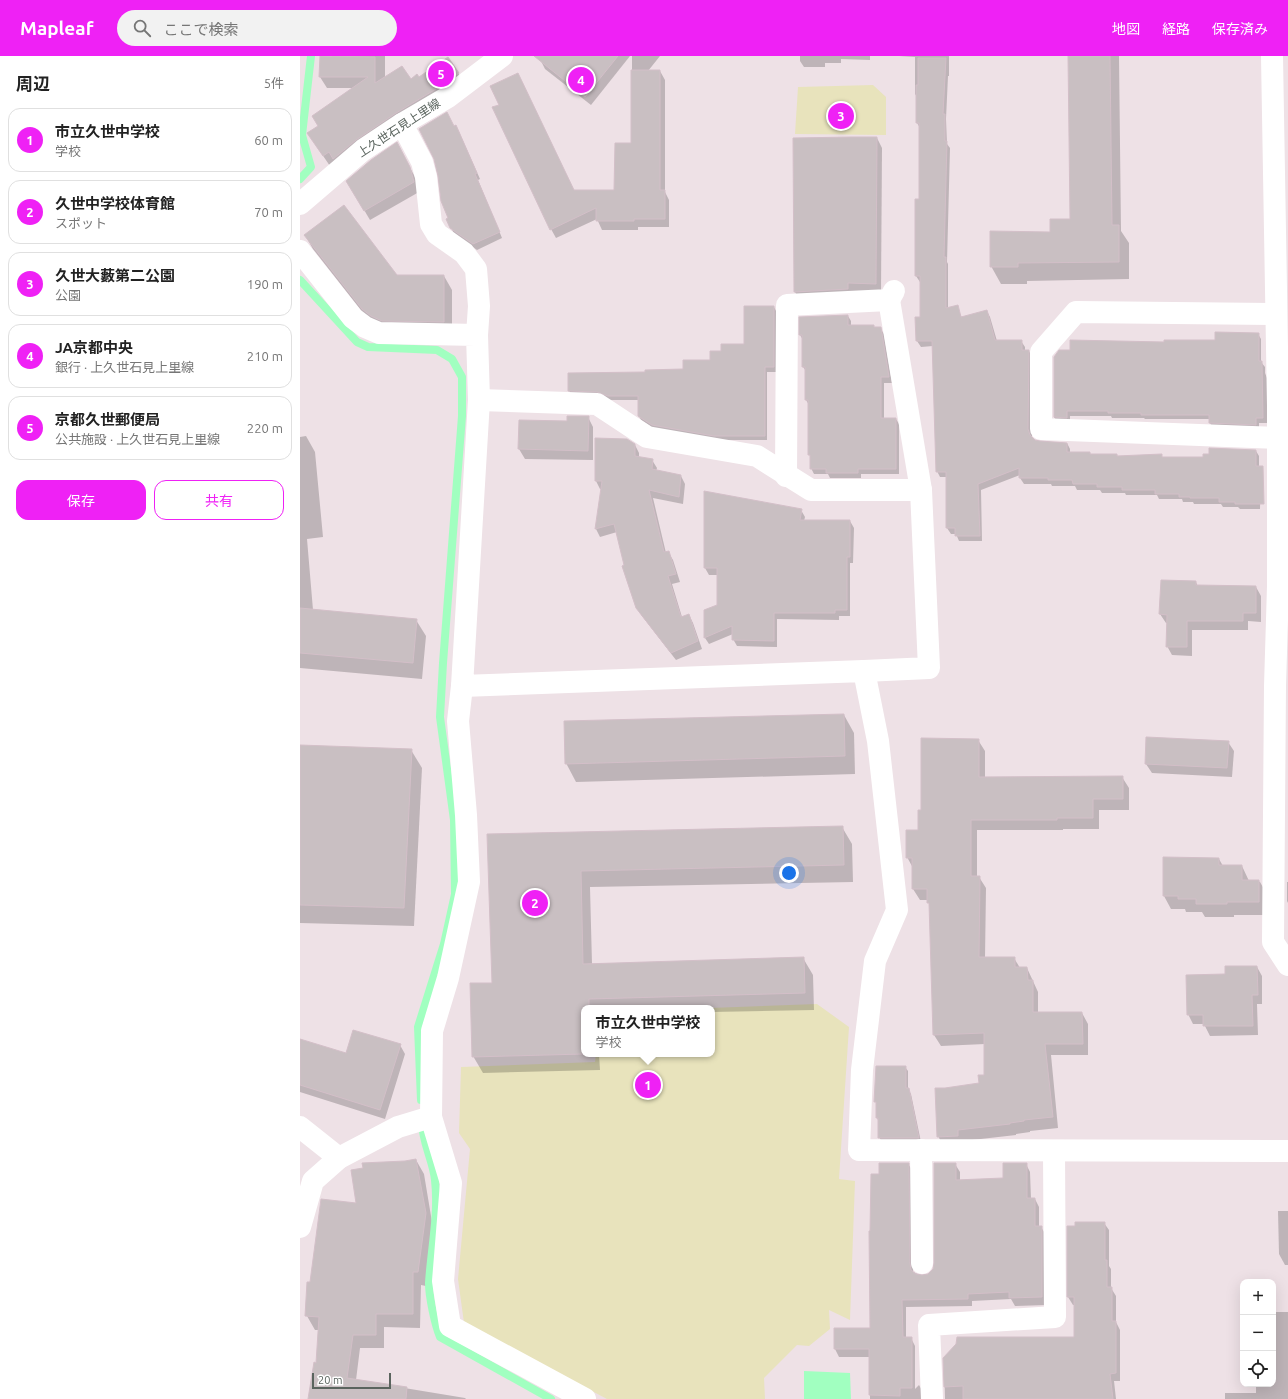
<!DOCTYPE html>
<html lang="ja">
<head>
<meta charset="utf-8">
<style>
	:root { --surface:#fff; --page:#f2f2f2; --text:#222; --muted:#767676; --line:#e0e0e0; --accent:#ef21f5 }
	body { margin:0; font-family:Ubuntu,"Noto Sans JP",sans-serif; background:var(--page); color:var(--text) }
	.controls { position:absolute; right:12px; bottom:12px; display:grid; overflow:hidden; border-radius:8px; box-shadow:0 4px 16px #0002 }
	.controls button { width:36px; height:36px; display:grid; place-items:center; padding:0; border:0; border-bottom:1px solid var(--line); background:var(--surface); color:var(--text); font:20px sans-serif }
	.scale { position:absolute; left:12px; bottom:10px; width:79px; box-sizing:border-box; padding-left:4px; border:2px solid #5a645e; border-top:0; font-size:11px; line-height:14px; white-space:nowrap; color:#5a645e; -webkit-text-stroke:3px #fff; paint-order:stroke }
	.you { position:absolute; left:489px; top:817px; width:14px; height:14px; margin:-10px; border:3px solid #fff; border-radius:50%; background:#1a73e8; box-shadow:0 0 0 6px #1a73e833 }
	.badge { display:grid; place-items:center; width:26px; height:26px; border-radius:50%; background:var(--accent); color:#fff; font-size:13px; font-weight:700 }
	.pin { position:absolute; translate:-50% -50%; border:2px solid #fff; box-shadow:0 1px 4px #0006 }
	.popup { position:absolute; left:281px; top:949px; width:134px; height:52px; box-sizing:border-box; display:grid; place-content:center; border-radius:8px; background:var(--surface); filter:drop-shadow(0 1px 3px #0005); font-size:13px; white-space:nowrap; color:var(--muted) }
	.popup b { font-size:15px; color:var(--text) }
	.popup::after { content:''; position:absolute; left:50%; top:100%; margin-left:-8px; border:8px solid transparent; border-top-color:var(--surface) }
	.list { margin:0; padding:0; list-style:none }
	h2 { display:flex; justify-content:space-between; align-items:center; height:52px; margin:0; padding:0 16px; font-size:17px }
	h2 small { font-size:13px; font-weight:400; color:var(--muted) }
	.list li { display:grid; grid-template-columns:26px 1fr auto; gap:12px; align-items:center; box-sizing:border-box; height:64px; margin:0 8px 8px; padding:0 8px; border:1px solid var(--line); border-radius:12px }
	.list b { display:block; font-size:15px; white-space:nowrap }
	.list p { margin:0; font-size:13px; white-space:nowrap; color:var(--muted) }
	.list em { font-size:13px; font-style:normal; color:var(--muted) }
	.actions { display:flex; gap:8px; padding:12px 16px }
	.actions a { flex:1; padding:9px 0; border:1px solid var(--accent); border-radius:12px; text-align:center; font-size:14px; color:var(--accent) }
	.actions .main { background:var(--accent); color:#fff }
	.icon { flex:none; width:22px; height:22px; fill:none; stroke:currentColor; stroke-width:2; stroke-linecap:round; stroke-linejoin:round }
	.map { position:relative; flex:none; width:988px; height:1343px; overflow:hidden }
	header { display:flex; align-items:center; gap:24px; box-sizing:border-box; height:56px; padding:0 20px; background:var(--accent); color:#fff }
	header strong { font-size:19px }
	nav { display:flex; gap:22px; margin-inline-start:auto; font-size:14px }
	.search { width:280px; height:36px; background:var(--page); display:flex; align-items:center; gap:10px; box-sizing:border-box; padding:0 14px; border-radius:22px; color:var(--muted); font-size:15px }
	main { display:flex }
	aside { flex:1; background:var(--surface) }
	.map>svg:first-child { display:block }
	.green { fill:#e8e3bc }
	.water { fill:#a1ffc0 }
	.shadow { fill:#0003 }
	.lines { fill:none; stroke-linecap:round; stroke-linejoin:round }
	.stream { stroke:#a1ffc0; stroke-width:8 }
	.building { fill:#c9bfc2; stroke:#d3bfc8 }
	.street { stroke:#fff; stroke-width:22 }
	.secondary { stroke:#fff; stroke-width:22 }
	.labels { text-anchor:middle; stroke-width:4; stroke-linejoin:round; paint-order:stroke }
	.street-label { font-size:12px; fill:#5a645e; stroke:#fff }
</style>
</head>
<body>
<header>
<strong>Mapleaf</strong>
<div class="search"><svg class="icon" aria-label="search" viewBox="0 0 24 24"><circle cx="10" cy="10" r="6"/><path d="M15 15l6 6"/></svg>ここで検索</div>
<nav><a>地図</a><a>経路</a><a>保存済み</a></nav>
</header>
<main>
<aside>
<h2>周辺<small>5件</small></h2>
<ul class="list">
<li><span class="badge">1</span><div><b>市立久世中学校</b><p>学校</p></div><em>60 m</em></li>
<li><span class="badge">2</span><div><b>久世中学校体育館</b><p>スポット</p></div><em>70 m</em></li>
<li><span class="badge">3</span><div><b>久世大藪第二公園</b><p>公園</p></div><em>190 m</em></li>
<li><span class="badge">4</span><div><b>JA京都中央</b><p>銀行 · 上久世石見上里線</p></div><em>210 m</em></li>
<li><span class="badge">5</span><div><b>京都久世郵便局</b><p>公共施設 · 上久世石見上里線</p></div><em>220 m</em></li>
</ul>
<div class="actions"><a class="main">保存</a><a>共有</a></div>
</aside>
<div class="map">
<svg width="988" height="1343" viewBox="0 0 988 1343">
	<rect width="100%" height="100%" fill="#eee1e6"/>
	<g class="green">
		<path d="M573 29 586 41V79L495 78 498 31Z"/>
		<path d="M517 948 549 971 539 1123 555 1125 550 1264 529 1254 530 1273 509 1290 497 1289 464 1322 465 1343H307L164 1267 158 1223 170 1093 159 1077 161 1011 295 1006 296 998H412V952H410Z"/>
	</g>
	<path class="water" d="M504 1315 550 1317 551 1343H504Z"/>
	<g class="shadow">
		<path d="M32 0H85V22L110 24 158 17 165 28 30 110 15 88 19 70 55 32H27L20 21Z"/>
		<path d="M243 0H330L291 49 245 13 240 3Z"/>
		<path d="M332 0H360L348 15H360L365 24V136L369 144V171H338V174H302L297 163 256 182 251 173 200 49 218 18 274 135H315L332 88Z"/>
		<path d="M500 0H570V4L541 3V7H525V11H504L500 5Z"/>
		<path d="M599 0H649V20H648L646 63 647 88 650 92 647 206 648 208V253L657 251 662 262 687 255 690 261 697 285H721L725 291V295H729L732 301V382L734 385 767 387 770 393V397H790L791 399H817L818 401 861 399 863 402H904L956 395 959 400V414L961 417 960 453H940L938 451H923L921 448H894L893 446H883L882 443H859L857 439H826L825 437H802L800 434H777L775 430H752L751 428H724L720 422V419L681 434 682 485H659L656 478H651L647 472V421H640L637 415 633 290 621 291 617 285 621 261V226H620L616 220 620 144V72L617 67V41L615 38V1Z"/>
		<path d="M769 0H819L821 175 829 187V223L727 225V228H701L691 210 751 177 771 164Z"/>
		<path d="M154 72 159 76 180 123 178 124 202 182 177 194 154 178 151 171 149 162Z"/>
		<path d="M577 82 582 92 581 237 500 245 495 236Z"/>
		<path d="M102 97 115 121 119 136 70 164 47 125Z"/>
		<path d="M5 179 96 220H144L152 234V280L71 267 13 193Z"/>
		<path d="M474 251 476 255V316H467V384H417L355 373 341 364 339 360V344H311L271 339 269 334 346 317 384 314 411 305 422 296 445 289Z"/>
		<path d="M548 260 551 265V270L580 272 584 278 592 327H584V363H596L599 368V418H561V422H530L528 418H514L511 412V402L509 398V349L506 344V315L503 311V284L500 279Z"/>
		<path d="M958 278 961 283V306L965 311V317L967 322 968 367H959V373L913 372 910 367V363H845L844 362H812L811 360H770V366H757L754 361 865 287 916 285Z"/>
		<path d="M288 361 293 371V404L225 403 219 393 220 365 268 366Z"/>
		<path d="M6 380 15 396 23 481 7 483 13 554 116 564 126 580 122 623 0 612V381Z"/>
		<path d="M296 383 335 389 339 397V402L352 404 357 412 356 415 381 420 385 428 383 448 353 442 366 497 368 496 373 504 380 526 372 528 382 561 389 559 393 567 402 593 376 604 342 560 337 552 317 476 300 481 296 473 302 433H300L296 425Z"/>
		<path d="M501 454 505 461 504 465H550L554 472 553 507H550V560H539V564L477 563V591L437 590 433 583V578L409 588 405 582V554L418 550V519H409L405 512Z"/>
		<path d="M896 526 898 531H956L961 540V566L948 565V574H892V600L872 599 867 590 868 567H866L860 558Z"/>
		<path d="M544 659 554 677 555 718 276 726 266 707Z"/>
		<path d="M678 684 685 695V722L822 721 829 732V754H799V773H763V774H677V821H679L686 832 685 902H714L720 912H727L738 936V957H782L788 968V999H751L758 1072 730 1075V1076L716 1078V1079L663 1085 644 1091 638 1080 646 1033 680 1028 685 1019V988L641 990 634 979 630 851 628 844H620L613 833V812L607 801 619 775 622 755Z"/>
		<path d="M928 686 934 695 932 721 852 717 846 708Z"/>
		<path d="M0 690 111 694 122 712 114 870 0 867Z"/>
		<path d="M542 771 552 788 553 826 290 831 292 908 503 902 513 919 514 954 412 956V952H284V998H299L300 1014 183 1017 173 1000 193 928 189 779Z"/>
		<path d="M919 803 923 810H942L949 825H958L960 826 968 840V859H934V861H905L902 856H886L885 853H871L864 840Z"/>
		<path d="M987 826H988V847L987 845Z"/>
		<path d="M957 911 962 920V948H957L958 979 910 980 904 968H893L888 958 926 919Z"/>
		<path d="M0 984 47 998 100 989 105 998 85 1063 0 1036Z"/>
		<path d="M605 1011 608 1015V1033L611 1038 621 1086H582L579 1081V1066L577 1062V1048L575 1045Z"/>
		<path d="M116 1104 124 1118 133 1172 126 1230 121 1229 120 1272 84 1271V1292H60L56 1324 165 1342 166 1343H9L17 1308 19 1274H15L7 1260 58 1149 105 1106Z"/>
		<path d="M608 1108 613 1115V1216L622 1220 628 1219 634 1214 655 1108 660 1116V1125L704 1123 726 1108 730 1116 731 1143H735L739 1151V1171H741L746 1179V1249L715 1250 711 1243 672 1245V1250L606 1251V1282H611L615 1290V1333L619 1329 623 1336V1343H570V1301H539L535 1293V1273H571L580 1119Z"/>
		<path d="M978 1155H988V1209H985L979 1198Z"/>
		<path d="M804 1167 809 1174V1210L811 1213V1232L816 1240V1266L820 1274V1325H814L816 1343H645L644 1303 775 1282V1249H773L768 1241Z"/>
		<path d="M973 1256H988V1343H925V1337H956V1328H973Z"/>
	</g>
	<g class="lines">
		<g class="stream">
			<path d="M0 123 11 111 2 79 11 0"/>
			<path d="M0 224 57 286 68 291 137 294 152 303 162 321V360L143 607 140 661 154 764 155 838 144 888 118 971 121 1044"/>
			<path d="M122 1065C122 1087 133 1104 135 1124 139 1159 131 1193 129 1227 129 1241 135 1269 140 1281L251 1343"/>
		</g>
	</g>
	<g class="building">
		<path d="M20 0 75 1V27L102 10 111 23 117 18 119 21 148 1 159 17 136 33 96 57 56 84 33 103 29 96 23 100 7 77 18 70 12 60 68 21H19Z"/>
		<path d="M234 0H318L285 41Z"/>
		<path d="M768 0H810L812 169H819V206L718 207V211H690V175L750 176V163H770Z"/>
		<path d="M618 2H646L643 58H645V85H647L644 201H646V252L658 249 661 261 687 254 695 284H722V294H729L728 373 730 379 735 384 740 385 767 387V396H790V398H817V400L862 398V401H903V398H909V392L956 394V410H963L964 448H935V446H919V442H890V441H879V438H855V434H822V431H797V428H773L772 424H748V422H719V412L678 428 680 480H655V472H646V416H636L632 285H616L615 261H620V220H615V143H619V67H616V29H618Z"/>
		<path d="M331 14H360V134H365V163H334V165H296V152L250 174 192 51 199 49 190 30 218 17 274 134H314L315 87H331Z"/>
		<path d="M147 56 154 70 156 69 177 117 175 118 200 176 173 188 150 172 146 163 148 162 141 145 138 120 134 103 119 73Z"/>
		<path d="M552 81H577L576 228 548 227V233L494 236 493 82Z"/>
		<path d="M97 86 110 111 114 126 64 155 46 125 71 104Z"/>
		<path d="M44 149 97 219H144V266L82 265 71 260 62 253 4 179Z"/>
		<path d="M444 250H474V311H465V380H414L352 369 338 360V340H308L297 336 268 335V317L345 316V314L383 313V304H410V295H421V288H444Z"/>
		<path d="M548 259V269H574V271H581L589 321H581V362H596V413H558V417H526V413H510V399H508V344H505V311H502V279H499V261Z"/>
		<path d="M915 276 959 277V305H962L963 362H956V369L909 367V359H841V357H808V355H767V362L754 361V301L759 294H770V284L864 286V284H915Z"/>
		<path d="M267 360H289L288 395 218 393 219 364 267 365Z"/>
		<path d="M295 382 327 383 335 388V400L353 403 352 413 381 419 379 441 349 434 364 496 369 495 376 518 368 520 381 561 389 558 398 585 371 597 336 552 322 510 324 509 314 468 295 473 302 425H295Z"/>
		<path d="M404 435 502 453 500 464H550V501H547V554H535V557H474V585L432 584V570L404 582V554L417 549V512H404Z"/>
		<path d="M861 524 896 525V529L956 530V557H943V565H887V591H866L867 559 859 558Z"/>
		<path d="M0 552 117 563 113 607 0 597Z"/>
		<path d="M544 658 545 700 265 708 264 665Z"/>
		<path d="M846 681 929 685 927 712 845 708Z"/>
		<path d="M621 682 679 683V721L823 720V743H793V762H757V764H671V820H680L679 901H715V911H727L728 924H733V956H782L783 988H745L753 1061 724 1064V1065L710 1067V1068L658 1074V1080L637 1081 635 1032H645L679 1027 678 1019H684V977L633 979 629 847H627V833H612V802H606V774H618V754H621Z"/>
		<path d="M0 689 112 693 104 852 0 849Z"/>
		<path d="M543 770 544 809 281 815 283 908 504 901 505 937 289 943V952H284V998L172 1001 170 927H192L187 778Z"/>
		<path d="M863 801 919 802V809H942V824H959V846H927V848H896V843H878V840H863Z"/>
		<path d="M925 910H957L958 939H952L953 970H903V959H887L886 919 925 918Z"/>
		<path d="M53 974 101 988 80 1054 0 1029V983L46 997Z"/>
		<path d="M576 1010H606V1032H609L619 1082H578V1062H576V1046H574Z"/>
		<path d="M116 1103 126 1157 118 1216H113V1258H76V1279H53L47 1322 107 1331 106 1343H8L14 1306 16 1307 19 1261 5 1260 7 1226H10L21 1143 56 1147 51 1114 63 1112 62 1107 105 1105Z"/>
		<path d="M579 1107H609L610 1207 611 1214 616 1218 622 1219 628 1218 633 1213 634 1207V1107H656V1124L703 1122V1107H727V1142H735V1170H742V1241L709 1242V1236L668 1238V1243L602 1244 603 1281H612V1332H600V1340L569 1339V1293H534V1272H570L569 1175H570L571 1118H579Z"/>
		<path d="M775 1166H805V1204H807V1231H812V1265H816V1317L810 1318 813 1343H663V1330L644 1331 643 1302 656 1288 657 1281H774V1241H767V1170H775Z"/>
	</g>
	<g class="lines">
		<g class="street">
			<path d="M972 0 978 350V530L975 630 973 886 988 909"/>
			<path d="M102 68 122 106 126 121 131 168 137 178 164 197 176 213 179 250 177 279"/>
			<path d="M0 195 53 262 65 271 79 277 177 279 179 344 162 630 564 615 578 685 597 854 575 905 562 1014 559 1094 988 1095"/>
			<path d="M976 258 776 256 741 296V373L978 382"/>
			<path d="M179 344 297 348 347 381 457 400 511 434H621"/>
			<path d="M486 420 487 249 589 244 594 235"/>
			<path d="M564 615 629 612 621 434 589 244"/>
			<path d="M162 630 158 665 166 759 169 826 148 922 132 975 131 1061 151 1127 143 1225 150 1270 285 1343"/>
			<path d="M0 1071 39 1102"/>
			<path d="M621 1094 622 1207"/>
			<path d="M0 1171 13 1125 39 1102 98 1071 131 1061"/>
			<path d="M632 1343 629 1269 755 1261 754 1095"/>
		</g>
		<path class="secondary" d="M0 148 63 94 102 68 148 41 202 0"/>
	</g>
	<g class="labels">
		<g class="street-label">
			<text transform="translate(99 72) rotate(-33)" y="4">上久世石見上里線</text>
		</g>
	</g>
</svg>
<div class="controls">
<button>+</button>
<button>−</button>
<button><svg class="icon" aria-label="locate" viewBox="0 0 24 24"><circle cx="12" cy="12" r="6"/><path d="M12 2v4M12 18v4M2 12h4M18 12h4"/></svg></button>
</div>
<div class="scale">20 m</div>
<div class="you"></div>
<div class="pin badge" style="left:348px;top:1029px">1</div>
<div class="popup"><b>市立久世中学校</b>学校</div>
<div class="pin badge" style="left:235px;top:847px">2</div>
<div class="pin badge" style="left:541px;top:60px">3</div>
<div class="pin badge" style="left:281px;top:24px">4</div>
<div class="pin badge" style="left:141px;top:18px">5</div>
</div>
</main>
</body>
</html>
